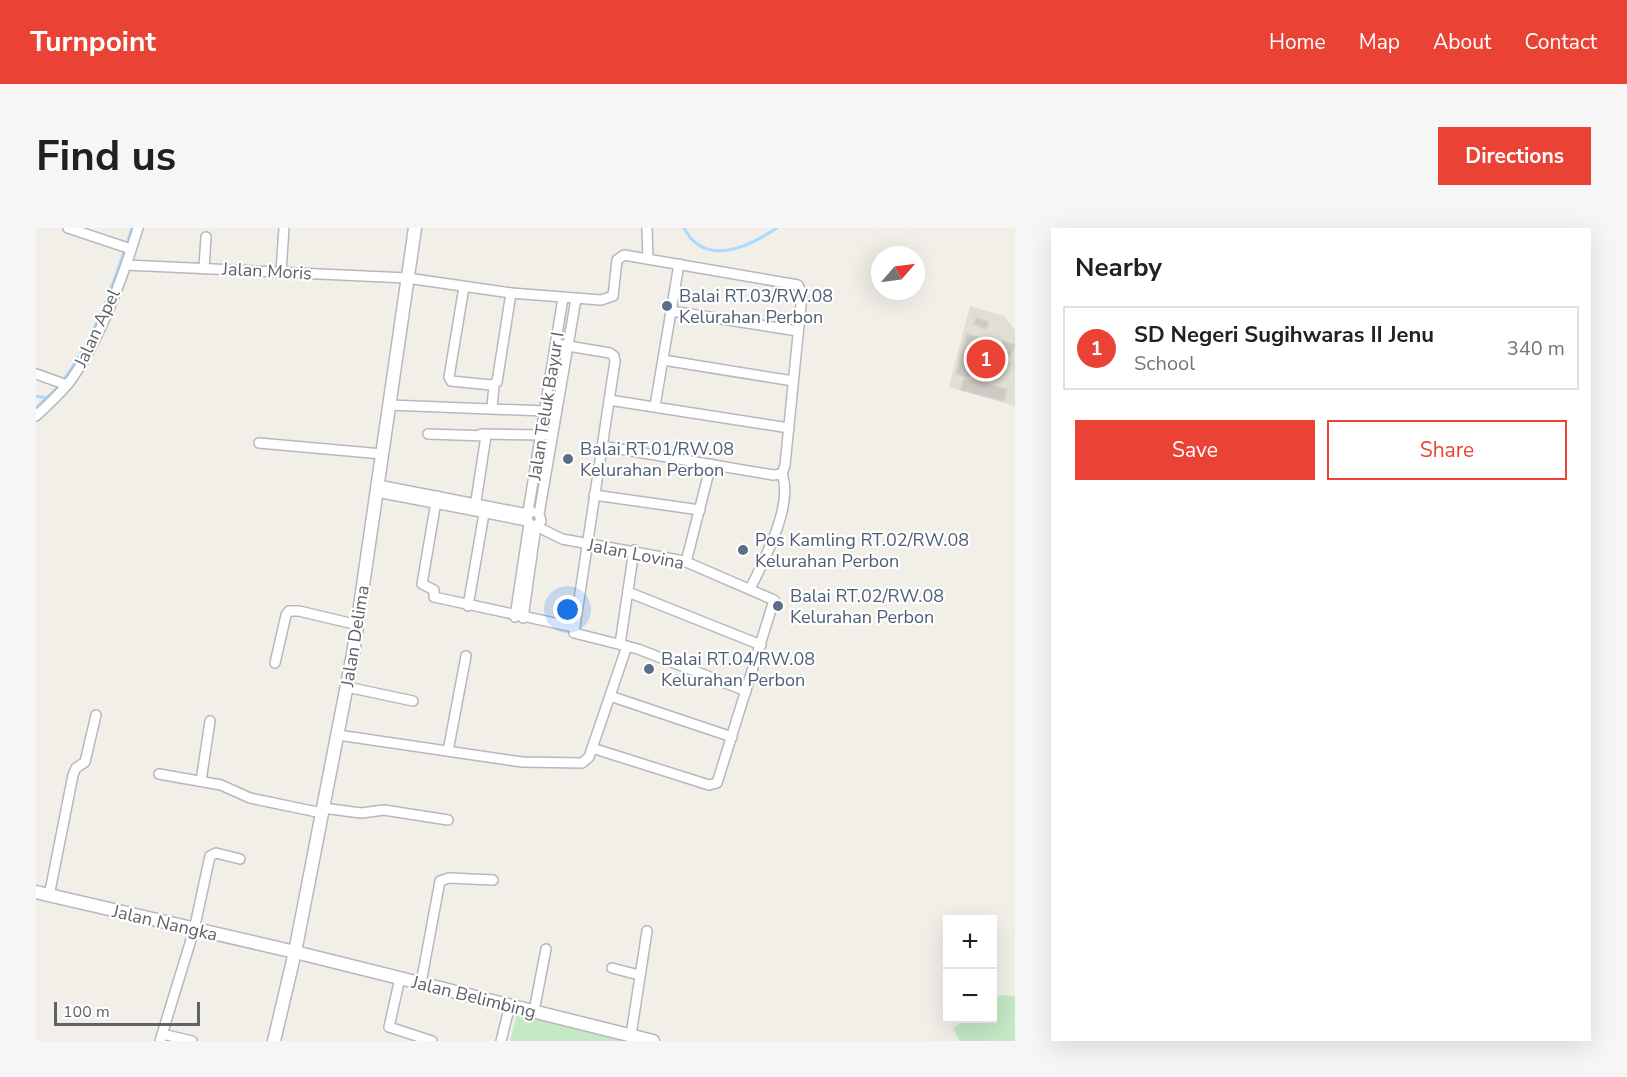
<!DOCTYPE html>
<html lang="en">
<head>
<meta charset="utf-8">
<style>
	:root { --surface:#fff; --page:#f6f6f6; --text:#202124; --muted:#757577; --line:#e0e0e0; --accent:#ea4335 }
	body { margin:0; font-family:"Nunito Sans",sans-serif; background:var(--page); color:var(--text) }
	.controls { position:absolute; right:18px; bottom:18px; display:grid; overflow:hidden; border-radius:0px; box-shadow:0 6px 24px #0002 }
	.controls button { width:54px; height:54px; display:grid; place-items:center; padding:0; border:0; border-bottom:2px solid var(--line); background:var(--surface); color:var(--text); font:30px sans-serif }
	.compass { position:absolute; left:835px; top:18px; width:54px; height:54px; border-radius:50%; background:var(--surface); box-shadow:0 6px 24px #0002; rotate:62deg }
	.scale { position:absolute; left:18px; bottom:15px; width:146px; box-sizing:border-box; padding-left:6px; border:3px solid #5f6368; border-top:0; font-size:16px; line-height:21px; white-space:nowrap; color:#5f6368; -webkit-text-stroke:4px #fff; paint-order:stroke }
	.you { position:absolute; left:532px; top:382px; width:21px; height:21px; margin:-15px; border:4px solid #fff; border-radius:50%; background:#1a73e8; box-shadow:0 0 0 9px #1a73e833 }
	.badge { display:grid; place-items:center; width:39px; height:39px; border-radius:50%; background:var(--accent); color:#fff; font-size:20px; font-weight:700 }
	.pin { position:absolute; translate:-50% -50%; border:3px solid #fff; box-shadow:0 2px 6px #0006 }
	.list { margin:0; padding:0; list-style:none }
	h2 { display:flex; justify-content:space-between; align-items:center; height:78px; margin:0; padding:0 24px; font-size:26px }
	h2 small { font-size:20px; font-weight:400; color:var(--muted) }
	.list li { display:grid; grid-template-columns:39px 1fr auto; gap:18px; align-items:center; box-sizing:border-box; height:84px; margin:0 12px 12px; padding:0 12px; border:2px solid var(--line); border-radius:0px }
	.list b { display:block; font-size:22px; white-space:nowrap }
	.list p { margin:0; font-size:20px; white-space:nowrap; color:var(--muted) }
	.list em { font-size:20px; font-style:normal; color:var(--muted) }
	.actions { display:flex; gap:12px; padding:18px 24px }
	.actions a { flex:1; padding:14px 0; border:2px solid var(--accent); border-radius:0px; text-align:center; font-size:21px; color:var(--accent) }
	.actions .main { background:var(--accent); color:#fff }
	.map { position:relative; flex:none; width:979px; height:813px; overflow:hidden; border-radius:0px }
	header { display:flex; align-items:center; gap:36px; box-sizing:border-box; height:84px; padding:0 30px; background:var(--accent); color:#fff }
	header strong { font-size:28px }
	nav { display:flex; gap:33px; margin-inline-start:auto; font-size:21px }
	.intro { display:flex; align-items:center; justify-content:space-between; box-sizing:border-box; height:144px; padding:0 36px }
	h1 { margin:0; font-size:42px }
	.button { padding:15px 27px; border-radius:0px; background:var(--accent); color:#fff; font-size:21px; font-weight:700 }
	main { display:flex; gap:36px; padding:0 36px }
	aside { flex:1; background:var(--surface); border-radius:0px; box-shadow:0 6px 24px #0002 }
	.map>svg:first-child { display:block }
	.education { fill:#e1ded6 }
	.green { fill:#c5e8c5 }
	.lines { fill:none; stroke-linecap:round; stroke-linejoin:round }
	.stream { stroke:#aadaff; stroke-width:3 }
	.building { fill:#cccac5; stroke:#d6d1c6; stroke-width:1.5 }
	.minor-casing { stroke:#b5b8bc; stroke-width:12 }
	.tertiary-casing { stroke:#b5b8bc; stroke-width:15 }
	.minor { stroke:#fff; stroke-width:9 }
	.tertiary { stroke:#fff; stroke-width:12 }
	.service-dot { fill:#5c6f8a; stroke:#fff; stroke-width:2 }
	.labels { text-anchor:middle; stroke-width:4.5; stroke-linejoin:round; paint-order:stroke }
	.street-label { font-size:18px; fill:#5f6368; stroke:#fff }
	.service-label { font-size:18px; fill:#4e5e75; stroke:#fff; text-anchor:start }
</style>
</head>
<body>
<header>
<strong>Turnpoint</strong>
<nav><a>Home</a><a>Map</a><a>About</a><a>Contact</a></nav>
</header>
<div class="intro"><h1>Find us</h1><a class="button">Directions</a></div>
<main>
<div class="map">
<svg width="979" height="813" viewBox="0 0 979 813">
	<rect width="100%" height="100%" fill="#f1efe8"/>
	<path class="education" d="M934 78 968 88 979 102V178L913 159Z"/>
	<g class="green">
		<path d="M946 114 963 119 953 154 936 149Z"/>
		<path d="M968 767 979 768V813H923L917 800 931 791 957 790V774L961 771 959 769Z"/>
		<path d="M481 786 604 813H474Z"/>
	</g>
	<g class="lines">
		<g class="stream">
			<path d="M648 0C669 40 712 19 741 0"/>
			<path d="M29 150C61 107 79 51 96 0"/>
			<path d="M0 168 11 170"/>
			<path d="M0 180 22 159"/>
		</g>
	</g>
	<g class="building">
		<path d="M940 90 953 94 950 101 938 96Z"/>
		<path d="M931 106 945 110 933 150 920 146Z"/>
		<path d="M967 113 979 117 975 128 964 124Z"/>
		<path d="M928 150 971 161 968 173 925 162Z"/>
	</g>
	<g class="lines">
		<g class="minor-casing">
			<g id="minor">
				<path d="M32 0 95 21"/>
				<path d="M611 0 612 31"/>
				<path d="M90 37 371 50 475 65 565 72 577 68 581 32 588 27 762 57 766 67 749 237 746 246"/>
				<path d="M168 40 170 9"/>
				<path d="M245 44 248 0"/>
				<path d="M428 59 413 149 415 153 455 157 461 154 475 65"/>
				<path d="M635 83 762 103"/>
				<path d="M520 116 574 125 578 128 579 133 538 405 602 421 710 463"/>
				<path d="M627 132 757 153"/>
				<path d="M0 146 31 157"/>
				<path d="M573 172 753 200"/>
				<path d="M353 177 508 183"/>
				<path d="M619 178 643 36"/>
				<path d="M456 180 458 157"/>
				<path d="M0 188C13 176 25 165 35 152 65 110 87 49 102 0"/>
				<path d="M392 206 450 208 439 279"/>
				<path d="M445 206 510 207"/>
				<path d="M223 215 346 226"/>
				<path d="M566 218 737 247 746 246"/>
				<path d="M342 257 492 286 496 284"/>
				<path d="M341 264 491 293"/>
				<path d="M558 267 664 282"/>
				<path d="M401 268 386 356 398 362V369L537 399"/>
				<path d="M493 296 500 298 505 293 503 286 540 71"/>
				<path d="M493 296 491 290 527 70"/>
				<path d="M650 334 675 236"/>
				<path d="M714 361C728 332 758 277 746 246"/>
				<path d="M592 364 725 417"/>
				<path d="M432 378 449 280"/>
				<path d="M479 389 493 296"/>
				<path d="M487 390 500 298 526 311 648 333 738 372 681 555 673 557 556 520"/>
				<path d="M584 416 598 322"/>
				<path d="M239 435 250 387 253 383H263L322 397"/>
				<path d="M311 459 377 473"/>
				<path d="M574 468 696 509"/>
				<path d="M302 507 486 534 546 535 553 529 591 418"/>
				<path d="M412 523 430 428"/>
				<path d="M123 546 185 557 214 570 286 585"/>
				<path d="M165 553 174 493"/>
				<path d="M287 580 325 585 348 582 412 592"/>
				<path d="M13 668 37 547 40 540 49 534 60 487"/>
				<path d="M576 740 603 747"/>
				<path d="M364 750 353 799 396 813"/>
				<path d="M385 755 404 653 413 650 457 652"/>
				<path d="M498 783 510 721"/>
				<path d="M126 806 156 813"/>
				<path d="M595 807 611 703"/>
				<path d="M124 813 158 702 174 628 180 625 204 631"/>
				<path d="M465 813 474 777"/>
			</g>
		</g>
		<g class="tertiary-casing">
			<g id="tertiary">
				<path d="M0 664 259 724 617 813"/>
				<path d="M238 813 259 724 317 426 379 0"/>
			</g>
		</g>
		<use href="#minor" class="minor"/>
		<use href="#tertiary" class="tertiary"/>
	</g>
	<g class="service-dot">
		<circle cx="631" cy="78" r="6"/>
		<circle cx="532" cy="231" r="6"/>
		<circle cx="707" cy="322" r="6"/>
		<circle cx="742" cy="378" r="6"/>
		<circle cx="613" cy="441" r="6"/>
	</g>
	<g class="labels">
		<g class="street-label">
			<text transform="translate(231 43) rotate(3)" y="6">Jalan Moris</text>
			<text transform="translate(61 100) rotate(-65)" y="6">Jalan Apel</text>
			<text transform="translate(510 178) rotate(-81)" y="6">Jalan Teluk Bayur I</text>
			<text transform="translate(600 326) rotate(11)" y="6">Jalan Lovina</text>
			<text transform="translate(319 408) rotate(-81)" y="6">Jalan Delima</text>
			<text transform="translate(129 695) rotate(13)" y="6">Jalan Nangka</text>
			<text transform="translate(438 769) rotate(14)" y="6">Jalan Belimbing</text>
		</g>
		<g class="service-label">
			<text x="643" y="74">Balai RT.03/RW.08<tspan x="643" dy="21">Kelurahan Perbon</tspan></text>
			<text x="544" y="227">Balai RT.01/RW.08<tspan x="544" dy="21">Kelurahan Perbon</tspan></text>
			<text x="719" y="318">Pos Kamling RT.02/RW.08<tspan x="719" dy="21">Kelurahan Perbon</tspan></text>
			<text x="754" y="374">Balai RT.02/RW.08<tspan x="754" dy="21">Kelurahan Perbon</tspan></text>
			<text x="625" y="437">Balai RT.04/RW.08<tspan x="625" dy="21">Kelurahan Perbon</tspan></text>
		</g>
	</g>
</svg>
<div class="controls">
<button>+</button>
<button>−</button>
</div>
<svg class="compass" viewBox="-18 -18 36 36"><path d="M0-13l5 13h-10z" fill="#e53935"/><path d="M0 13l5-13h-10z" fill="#757577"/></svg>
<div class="scale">100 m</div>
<div class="you"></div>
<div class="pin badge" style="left:950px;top:131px">1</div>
</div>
<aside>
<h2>Nearby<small></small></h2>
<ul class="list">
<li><span class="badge">1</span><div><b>SD Negeri Sugihwaras II Jenu</b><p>School</p></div><em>340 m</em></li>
</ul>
<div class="actions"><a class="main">Save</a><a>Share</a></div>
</aside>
</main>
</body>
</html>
